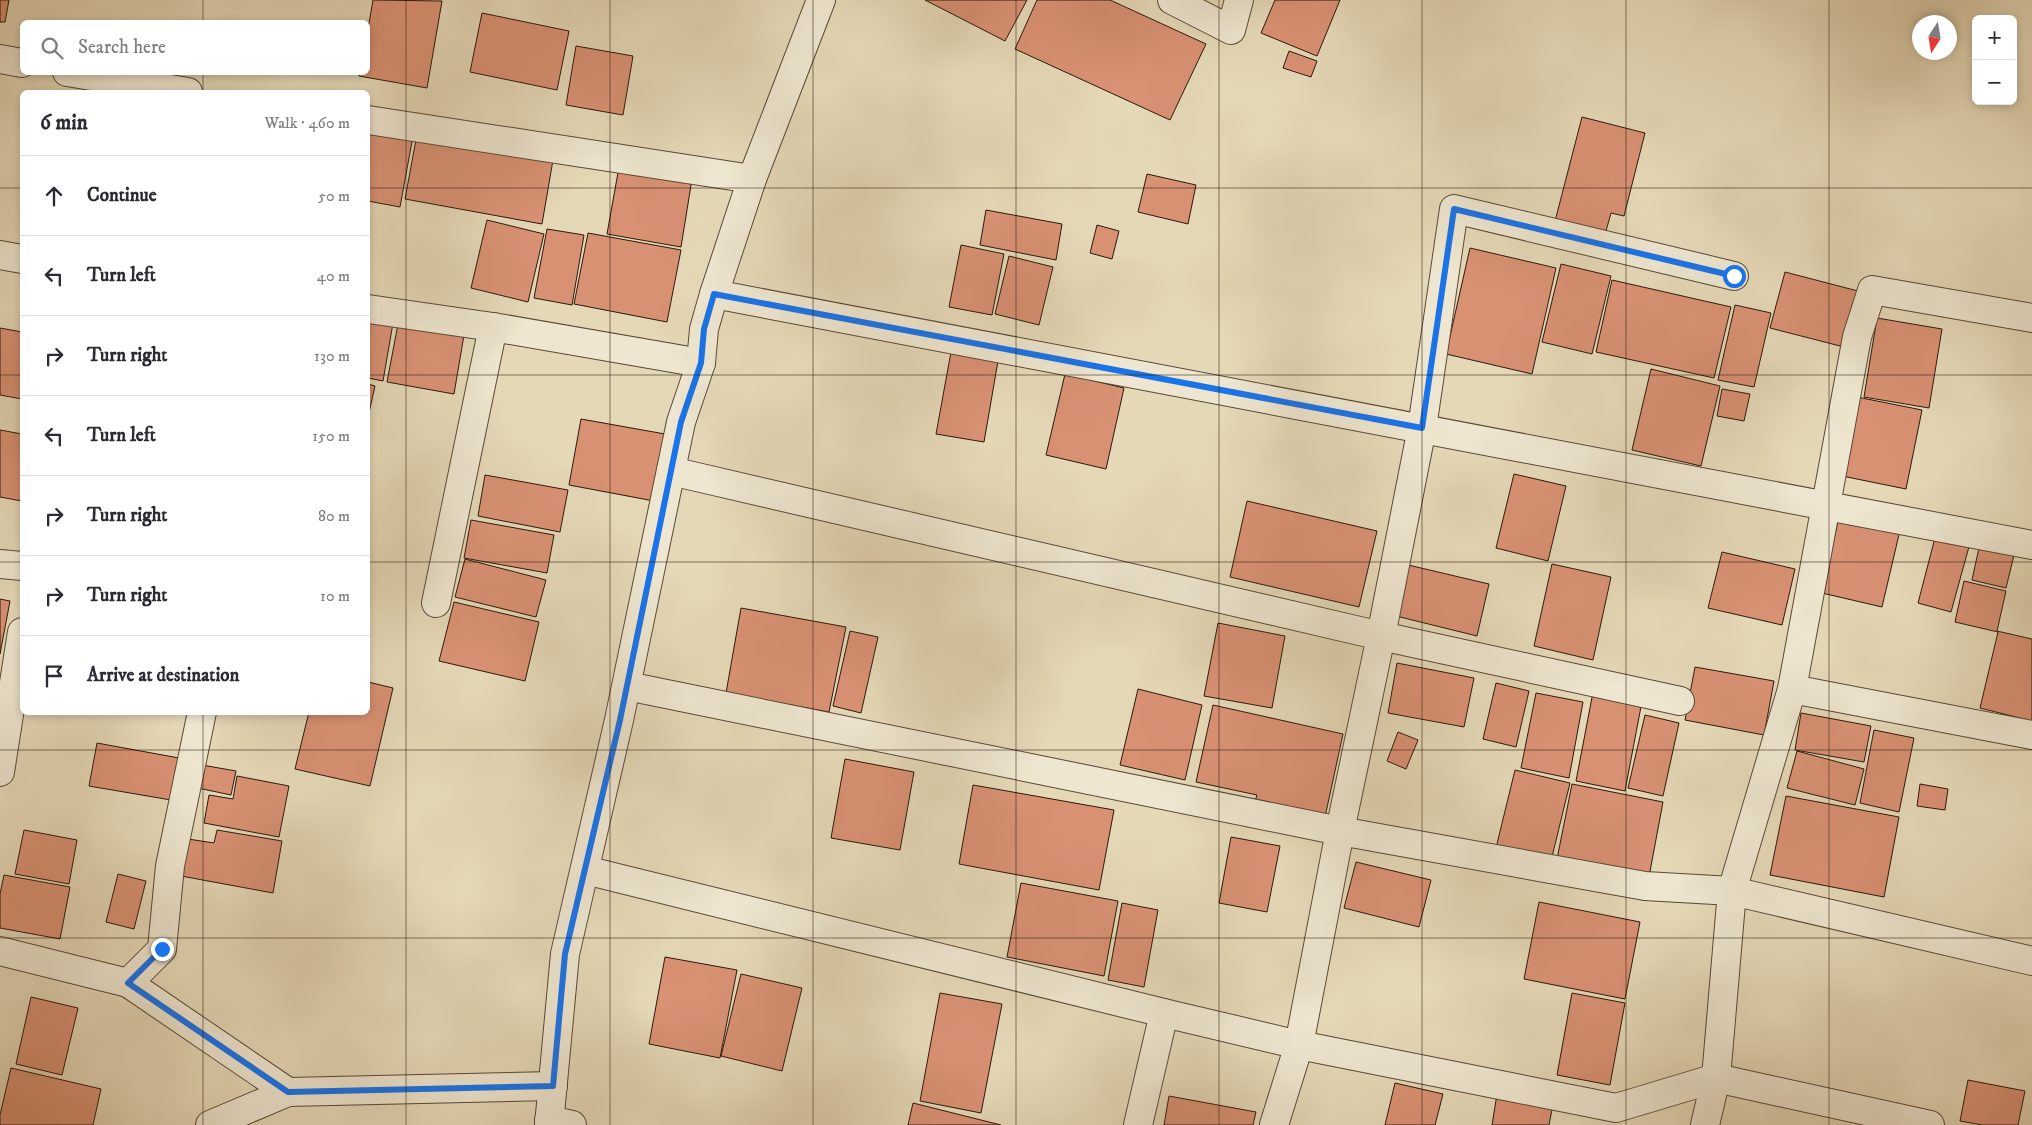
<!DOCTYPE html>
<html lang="en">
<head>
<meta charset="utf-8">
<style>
	:root { --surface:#fff; --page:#f7f7f7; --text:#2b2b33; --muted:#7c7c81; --line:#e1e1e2 }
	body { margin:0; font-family:"IM FELL DW Pica",serif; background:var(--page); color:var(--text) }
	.controls { position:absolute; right:15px; top:15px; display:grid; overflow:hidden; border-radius:8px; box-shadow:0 2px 8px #0003 }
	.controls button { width:45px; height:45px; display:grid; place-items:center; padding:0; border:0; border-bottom:1px solid var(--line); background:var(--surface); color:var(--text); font:25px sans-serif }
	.compass { position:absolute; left:1912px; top:15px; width:45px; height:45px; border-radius:50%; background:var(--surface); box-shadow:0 2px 8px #0003; rotate:192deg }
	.stop { position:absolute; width:15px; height:15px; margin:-11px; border:4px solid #1a73e8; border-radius:50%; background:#fff }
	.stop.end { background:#1a73e8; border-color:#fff; box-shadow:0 1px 5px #0008 }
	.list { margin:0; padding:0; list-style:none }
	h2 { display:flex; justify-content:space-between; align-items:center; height:65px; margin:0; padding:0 20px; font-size:21px }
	h2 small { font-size:16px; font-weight:400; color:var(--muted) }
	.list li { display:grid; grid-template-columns:32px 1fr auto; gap:15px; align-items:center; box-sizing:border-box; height:80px; padding:0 20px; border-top:1px solid var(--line) }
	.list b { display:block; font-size:19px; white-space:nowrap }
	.list em { font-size:16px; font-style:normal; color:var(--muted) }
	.icon { flex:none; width:28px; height:28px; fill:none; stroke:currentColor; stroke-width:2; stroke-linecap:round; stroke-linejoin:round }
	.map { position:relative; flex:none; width:2032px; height:1125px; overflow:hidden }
	.search { position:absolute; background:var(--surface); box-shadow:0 2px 8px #0003; left:20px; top:20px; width:350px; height:55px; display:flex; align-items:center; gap:12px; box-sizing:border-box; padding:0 18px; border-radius:8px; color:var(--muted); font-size:19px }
	.panel { position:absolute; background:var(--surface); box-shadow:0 2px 8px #0003; left:20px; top:90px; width:350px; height:625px; border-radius:8px }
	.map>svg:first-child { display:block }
	.building { fill:#d99174; stroke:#2a190b }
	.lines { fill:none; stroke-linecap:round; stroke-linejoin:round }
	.street-casing { stroke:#594936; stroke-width:30 }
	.street { stroke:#eee6d0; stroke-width:28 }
	.route { stroke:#1a73e8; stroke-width:6 }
	.grid { fill:none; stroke:#2a190b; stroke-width:1; stroke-opacity:0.55 }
</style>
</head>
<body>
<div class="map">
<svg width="2032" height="1125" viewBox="0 0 2032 1125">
	<rect width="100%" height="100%" fill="#e5d8b7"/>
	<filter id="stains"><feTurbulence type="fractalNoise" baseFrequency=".004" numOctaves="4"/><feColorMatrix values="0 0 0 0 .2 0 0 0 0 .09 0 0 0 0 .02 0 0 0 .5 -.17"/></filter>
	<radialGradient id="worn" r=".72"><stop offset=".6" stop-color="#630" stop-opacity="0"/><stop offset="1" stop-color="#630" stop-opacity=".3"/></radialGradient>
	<g class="building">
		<path d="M0 0H9L5 22H0Z"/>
		<path d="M373 0 442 1 427 88 359 76 360 72H368V29Z"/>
		<path d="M925 0H1027L1005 41Z"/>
		<path d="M1037 0H1110L1206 44 1170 120 1015 49Z"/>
		<path d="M1275 0H1340L1317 56 1261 33Z"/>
		<path d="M482 13 569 31 557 90 470 72Z"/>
		<path d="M576 46 633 56 623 115 566 105Z"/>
		<path d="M1289 51 1317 61 1311 77 1283 68Z"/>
		<path d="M1582 117 1645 133 1624 216 1611 213 1604 238 1554 225Z"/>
		<path d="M368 128 413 136 400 207 368 201Z"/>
		<path d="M418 129 554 154 542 224 405 199Z"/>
		<path d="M619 167 692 179 681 247 607 234Z"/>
		<path d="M1147 174 1196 185 1188 224 1138 212Z"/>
		<path d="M986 210 1062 224 1056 260 980 245Z"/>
		<path d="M487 220 544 234 528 302 471 288Z"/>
		<path d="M1097 225 1119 231 1112 259 1090 253Z"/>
		<path d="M547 229 584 235 572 305 534 298Z"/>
		<path d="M588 233 681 250 667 322 574 304Z"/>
		<path d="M961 245 1004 254 992 315 949 307Z"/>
		<path d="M1470 248 1556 268 1532 374 1446 354Z"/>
		<path d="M1009 256 1053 267 1039 325 995 314Z"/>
		<path d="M1561 264 1611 276 1592 354 1542 342Z"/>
		<path d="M1785 272 1858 291 1844 347 1770 328Z"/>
		<path d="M1612 280 1731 307 1714 378 1596 352Z"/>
		<path d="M1735 305 1771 313 1754 387 1718 380Z"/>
		<path d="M368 318 393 323 383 381 368 378Z"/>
		<path d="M1877 318 1942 329 1929 408 1864 397Z"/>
		<path d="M398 324 464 335 454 394 387 382Z"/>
		<path d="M0 328 22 332V399L0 395Z"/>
		<path d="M951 352 998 361 984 442 936 434Z"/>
		<path d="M1651 369 1720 386 1701 466 1632 450Z"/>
		<path d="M1065 374 1124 388 1106 469 1046 455Z"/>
		<path d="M368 384 375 386 368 417Z"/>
		<path d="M1722 389 1750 394 1744 421 1717 416Z"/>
		<path d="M1857 397 1922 410 1906 489 1842 476Z"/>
		<path d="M581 419 665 434 654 501 569 485Z"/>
		<path d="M0 430 22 434V501L0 497Z"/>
		<path d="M1514 474 1566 486 1548 561 1496 548Z"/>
		<path d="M485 475 568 490 560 532 478 516Z"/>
		<path d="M1247 501 1377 531 1359 607 1230 577Z"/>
		<path d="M1840 512 1901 526 1882 607 1822 593Z"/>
		<path d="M471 520 554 535 547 573 464 558Z"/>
		<path d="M1936 534 1970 543 1951 612 1918 603Z"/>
		<path d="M1980 543 2015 551 2006 588 1972 580Z"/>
		<path d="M1722 552 1795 569 1782 625 1708 608Z"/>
		<path d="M465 559 546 580 536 617 455 597Z"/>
		<path d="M1404 564 1489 584 1477 636 1392 615Z"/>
		<path d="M1552 564 1611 577 1593 660 1534 646Z"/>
		<path d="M1964 581 2006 591 1997 631 2032 639V721L1980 708 1998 632 1955 622Z"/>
		<path d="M0 599 10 601 0 654Z"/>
		<path d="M454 602 539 622 525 681 439 661Z"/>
		<path d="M741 608 846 627 829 712 726 693Z"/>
		<path d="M1218 623 1285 636 1272 708 1204 696Z"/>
		<path d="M850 631 878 637 861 713 833 706Z"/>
		<path d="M1397 663 1474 678 1464 727 1388 713Z"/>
		<path d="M1695 667 1774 681 1764 735 1685 720Z"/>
		<path d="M368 682 393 688 370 786 295 769 309 712H368Z"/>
		<path d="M1496 683 1529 691 1516 747 1483 739Z"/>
		<path d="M1594 687 1643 696 1625 791 1576 781Z"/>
		<path d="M1138 689 1202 705 1185 780 1120 765Z"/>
		<path d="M1536 693 1583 702 1569 778 1521 768Z"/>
		<path d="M1213 705 1343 734 1325 817 1255 801 1257 795 1196 782Z"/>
		<path d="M1801 713 1871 726 1864 762 1795 750Z"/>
		<path d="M1645 715 1679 723 1663 796 1628 788Z"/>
		<path d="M1874 730 1914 738 1899 812 1860 803Z"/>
		<path d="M1398 732 1418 740 1406 769 1387 761Z"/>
		<path d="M97 743 179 758 171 800 89 786Z"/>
		<path d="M1797 751 1864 769 1855 805 1787 788Z"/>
		<path d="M845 759 914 772 900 850 831 838Z"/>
		<path d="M202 765 236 771 231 795 198 788Z"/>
		<path d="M1515 770 1570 783 1550 865 1495 852Z"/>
		<path d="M237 776 289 786 279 837 204 823 209 795 233 799Z"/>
		<path d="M1572 784 1663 802 1648 882 1556 864Z"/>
		<path d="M1920 784 1948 789 1945 810 1917 806Z"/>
		<path d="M973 785 1114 810 1099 890 959 864Z"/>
		<path d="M1786 796 1899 817 1884 897 1770 875Z"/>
		<path d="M24 830 77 840 69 884 15 874Z"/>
		<path d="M217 830 282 841 273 893 181 876 188 839 214 843Z"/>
		<path d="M1231 837 1280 846 1267 912 1219 903Z"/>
		<path d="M1356 862 1431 880 1419 927 1344 908Z"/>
		<path d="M118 874 146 881 134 929 106 922Z"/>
		<path d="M4 875 70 887 60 939 0 928V894Z"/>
		<path d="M1021 883 1118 901 1104 976 1007 957Z"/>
		<path d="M1539 902 1640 922 1625 999 1524 979Z"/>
		<path d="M1122 903 1158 910 1144 987 1108 980Z"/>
		<path d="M665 957 737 970 720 1058 649 1044Z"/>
		<path d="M741 974 802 988 782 1071 721 1056Z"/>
		<path d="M940 993 1002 1004 981 1113 920 1101Z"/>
		<path d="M1572 993 1625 1003 1610 1085 1557 1075Z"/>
		<path d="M31 997 78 1008 62 1075 16 1064Z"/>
		<path d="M11 1068 101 1089 93 1125H0V1115Z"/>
		<path d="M1968 1080 2025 1091 2018 1125H1982L1960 1121Z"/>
		<path d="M1395 1083 1443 1094 1435 1125H1385Z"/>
		<path d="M1497 1094 1553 1104 1549 1125H1492Z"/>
		<path d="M1169 1096 1256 1112 1253 1125H1164Z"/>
		<path d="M913 1103 1001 1125H908Z"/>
	</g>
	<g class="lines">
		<g class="street-casing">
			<g id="street">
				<path d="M1172 0 1231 30 1239 0"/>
				<path d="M0 59 22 63"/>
				<path d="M67 72 188 92"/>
				<path d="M368 120 752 179"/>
				<path d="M0 255 22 259"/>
				<path d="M714 294 2032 545"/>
				<path d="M368 309 493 327 701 363"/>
				<path d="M671 471 1381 636 1422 428 1454 209 1734 276"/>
				<path d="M0 564 22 566"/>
				<path d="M436 603 493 327"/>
				<path d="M627 686 1340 831 1645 886 1732 891 2032 961"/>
				<path d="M1792 689 2032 735"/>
				<path d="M0 772 22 632"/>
				<path d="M585 870 1164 1013 1138 1125"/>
				<path d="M0 951 128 983 288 1092"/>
				<path d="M128 983 162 949 170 866 202 712"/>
				<path d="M1164 1013 1299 1045 1340 831 1381 636 1680 701"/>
				<path d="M549 1120 572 1125"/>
				<path d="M210 1125 288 1092 553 1086"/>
				<path d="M549 1125 565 954 619 720 681 422 701 363 704 329 714 294 752 179 821 0"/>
				<path d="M1274 1125 1299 1045 1616 1108 1716 1078 1930 1125"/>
				<path d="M1705 1125 1716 1078 1732 891 1792 689 1857 337 1872 290 2032 318"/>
			</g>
		</g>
		<use href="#street" class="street"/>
	</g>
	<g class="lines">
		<path class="route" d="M162 949 128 983 288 1092 553 1086 565 954 620 720 681 422 701 363 704 329 714 294 1422 428 1454 209 1734 276"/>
	</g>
	<path class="grid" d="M203 0V22M406 0V1125M610 0V1125M813 0V1125M1016 0V1125M1219 0V1125M1422 0V1125M1626 0V1125M1829 0V1125M203 72V92M0 188H22M368 188H2032M0 375H22M368 375H2032M0 562H22M368 562H2032M203 712V1125M0 750H2032M0 938H2032"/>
	<rect width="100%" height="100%" filter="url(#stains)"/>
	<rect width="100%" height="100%" fill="url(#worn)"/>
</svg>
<div class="controls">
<button>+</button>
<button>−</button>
</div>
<svg class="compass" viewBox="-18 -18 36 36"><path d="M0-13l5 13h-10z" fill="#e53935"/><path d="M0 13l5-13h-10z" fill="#7c7c81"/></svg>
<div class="stop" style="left:1734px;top:276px"></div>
<div class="stop end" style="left:162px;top:949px"></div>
<div class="search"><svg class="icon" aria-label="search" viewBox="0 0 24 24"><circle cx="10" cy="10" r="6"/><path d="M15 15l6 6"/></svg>Search here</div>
<section class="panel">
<h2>6 min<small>Walk · 460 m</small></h2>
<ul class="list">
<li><svg class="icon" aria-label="ahead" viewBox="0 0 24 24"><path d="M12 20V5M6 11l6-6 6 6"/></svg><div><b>Continue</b></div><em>50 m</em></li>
<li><svg class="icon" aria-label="left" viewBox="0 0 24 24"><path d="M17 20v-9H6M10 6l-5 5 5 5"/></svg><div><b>Turn left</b></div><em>40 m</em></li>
<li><svg class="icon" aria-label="right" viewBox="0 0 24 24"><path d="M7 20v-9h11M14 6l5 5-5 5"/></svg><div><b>Turn right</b></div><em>130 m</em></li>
<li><svg class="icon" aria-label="left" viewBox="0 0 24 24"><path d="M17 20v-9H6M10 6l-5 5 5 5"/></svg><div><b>Turn left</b></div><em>150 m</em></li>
<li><svg class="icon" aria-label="right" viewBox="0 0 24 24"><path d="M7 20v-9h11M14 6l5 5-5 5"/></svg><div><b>Turn right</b></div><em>80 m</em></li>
<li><svg class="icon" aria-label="right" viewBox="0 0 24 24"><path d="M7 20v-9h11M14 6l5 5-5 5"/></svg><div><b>Turn right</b></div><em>10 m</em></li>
<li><svg class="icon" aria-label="arrive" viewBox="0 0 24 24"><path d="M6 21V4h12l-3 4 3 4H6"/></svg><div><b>Arrive at destination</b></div></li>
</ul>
</section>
</div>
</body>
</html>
